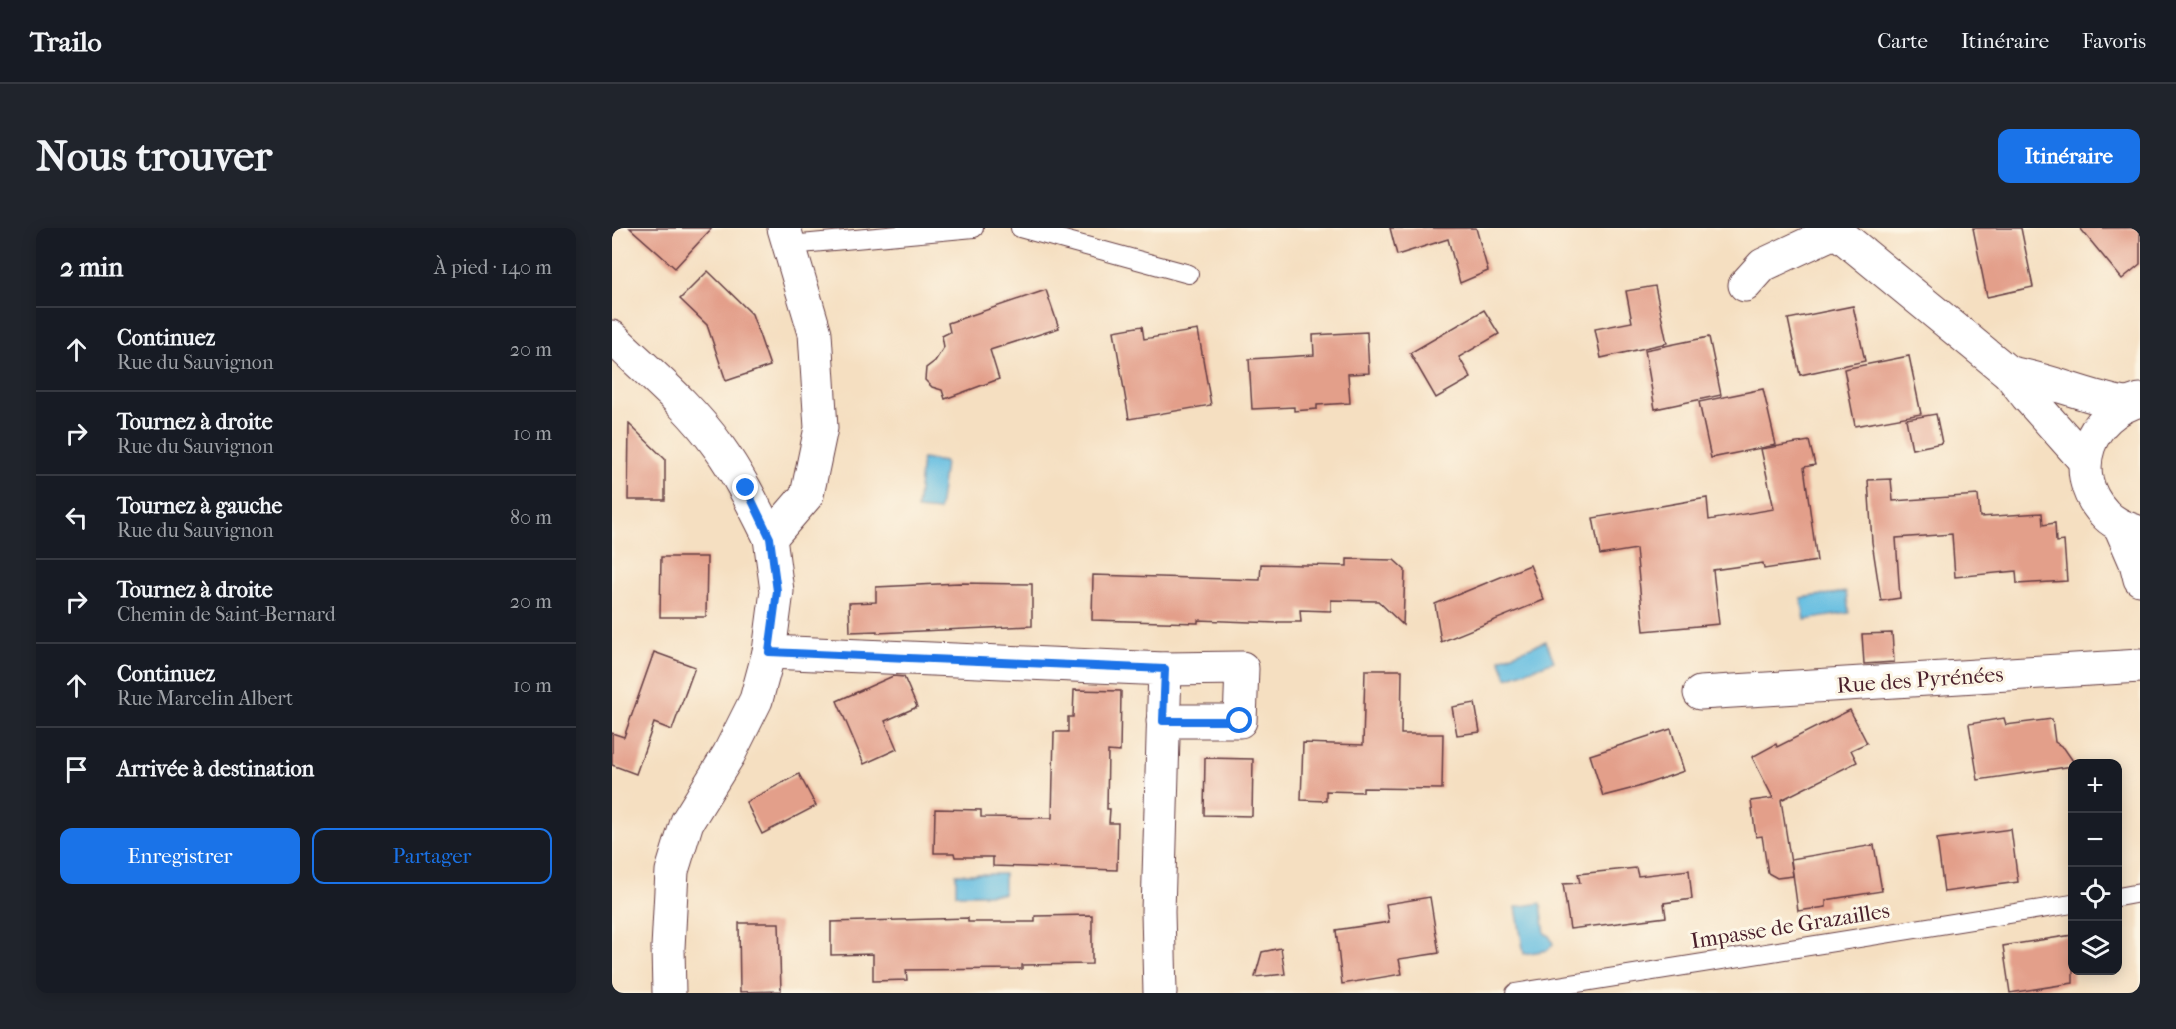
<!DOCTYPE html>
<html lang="fr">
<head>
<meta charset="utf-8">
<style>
	:root { --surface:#171b24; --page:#20242c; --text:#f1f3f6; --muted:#9ea1a6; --line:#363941; --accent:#1a73e8 }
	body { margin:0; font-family:"IM FELL French Canon",serif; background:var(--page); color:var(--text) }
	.controls { position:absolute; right:18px; bottom:18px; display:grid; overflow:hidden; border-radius:12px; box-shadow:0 3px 15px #0003 }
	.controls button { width:54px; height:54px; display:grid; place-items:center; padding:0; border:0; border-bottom:2px solid var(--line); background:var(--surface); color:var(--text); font:30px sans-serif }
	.stop { position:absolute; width:18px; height:18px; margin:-14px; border:4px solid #1a73e8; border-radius:50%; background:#fff }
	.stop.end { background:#1a73e8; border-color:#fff; box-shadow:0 2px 6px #0008 }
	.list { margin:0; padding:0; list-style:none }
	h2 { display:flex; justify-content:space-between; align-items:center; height:78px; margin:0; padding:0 24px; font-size:26px }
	h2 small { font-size:20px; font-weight:400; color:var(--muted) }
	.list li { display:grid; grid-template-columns:39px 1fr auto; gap:18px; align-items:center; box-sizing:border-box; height:84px; padding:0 24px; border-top:2px solid var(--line) }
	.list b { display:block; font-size:22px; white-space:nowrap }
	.list p { margin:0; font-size:20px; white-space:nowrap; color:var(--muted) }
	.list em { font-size:20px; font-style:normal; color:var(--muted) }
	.actions { display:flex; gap:12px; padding:18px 24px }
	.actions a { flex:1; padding:14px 0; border:2px solid var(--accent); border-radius:12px; text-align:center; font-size:21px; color:var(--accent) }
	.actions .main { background:var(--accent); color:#fff }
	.icon { flex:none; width:33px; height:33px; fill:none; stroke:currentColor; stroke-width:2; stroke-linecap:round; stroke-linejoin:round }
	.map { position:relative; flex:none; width:1528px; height:765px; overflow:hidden; border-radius:12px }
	header { display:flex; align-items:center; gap:36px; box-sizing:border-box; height:84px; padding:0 30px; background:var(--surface); border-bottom:2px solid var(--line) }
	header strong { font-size:28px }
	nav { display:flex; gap:33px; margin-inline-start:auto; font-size:21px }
	.intro { display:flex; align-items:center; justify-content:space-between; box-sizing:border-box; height:144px; padding:0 36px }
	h1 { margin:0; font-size:42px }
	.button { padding:15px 27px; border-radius:12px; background:var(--accent); color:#fff; font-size:21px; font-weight:700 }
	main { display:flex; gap:36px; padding:0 36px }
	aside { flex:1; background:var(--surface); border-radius:12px; box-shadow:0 3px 15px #0003 }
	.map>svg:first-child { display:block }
	.water { fill:#63bde1; stroke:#566e86; stroke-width:1.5 }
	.building { fill:#e39f8a }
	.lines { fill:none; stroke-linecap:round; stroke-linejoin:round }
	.lane-casing { stroke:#643c42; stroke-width:20 }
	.street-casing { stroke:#643c42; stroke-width:35 }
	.secondary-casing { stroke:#643c42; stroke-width:35 }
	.lane { stroke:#fff; stroke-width:18 }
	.street { stroke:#fff; stroke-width:33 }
	.secondary { stroke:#fff; stroke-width:33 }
	.route { stroke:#1a73e8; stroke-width:8 }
	.labels { text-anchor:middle; stroke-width:6; stroke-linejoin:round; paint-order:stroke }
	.street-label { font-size:22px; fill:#4a1f2b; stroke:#fcf5e5 }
</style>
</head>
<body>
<header>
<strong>Trailo</strong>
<nav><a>Carte</a><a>Itinéraire</a><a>Favoris</a></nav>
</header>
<div class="intro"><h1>Nous trouver</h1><a class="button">Itinéraire</a></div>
<main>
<aside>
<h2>2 min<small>À pied · 140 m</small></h2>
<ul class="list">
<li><svg class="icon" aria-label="ahead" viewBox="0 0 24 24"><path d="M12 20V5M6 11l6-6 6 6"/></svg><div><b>Continuez</b><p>Rue du Sauvignon</p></div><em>20 m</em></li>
<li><svg class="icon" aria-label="right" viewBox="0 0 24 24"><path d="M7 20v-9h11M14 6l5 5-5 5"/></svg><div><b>Tournez à droite</b><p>Rue du Sauvignon</p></div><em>10 m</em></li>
<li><svg class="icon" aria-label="left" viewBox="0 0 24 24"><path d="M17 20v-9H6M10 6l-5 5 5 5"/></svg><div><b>Tournez à gauche</b><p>Rue du Sauvignon</p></div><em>80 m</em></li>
<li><svg class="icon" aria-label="right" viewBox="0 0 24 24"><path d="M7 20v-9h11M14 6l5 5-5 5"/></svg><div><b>Tournez à droite</b><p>Chemin de Saint-Bernard</p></div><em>20 m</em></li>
<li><svg class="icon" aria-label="ahead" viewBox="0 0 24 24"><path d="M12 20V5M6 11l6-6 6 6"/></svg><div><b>Continuez</b><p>Rue Marcelin Albert</p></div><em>10 m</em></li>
<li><svg class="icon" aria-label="arrive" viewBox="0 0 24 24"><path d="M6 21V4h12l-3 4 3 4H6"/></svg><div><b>Arrivée à destination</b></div></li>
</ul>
<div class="actions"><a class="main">Enregistrer</a><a>Partager</a></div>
</aside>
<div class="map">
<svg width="1528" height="765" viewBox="0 0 1528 765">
	<rect width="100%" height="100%" fill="#fcf5e5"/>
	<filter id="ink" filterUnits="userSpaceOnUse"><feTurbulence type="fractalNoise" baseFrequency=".0167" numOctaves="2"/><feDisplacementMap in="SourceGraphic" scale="12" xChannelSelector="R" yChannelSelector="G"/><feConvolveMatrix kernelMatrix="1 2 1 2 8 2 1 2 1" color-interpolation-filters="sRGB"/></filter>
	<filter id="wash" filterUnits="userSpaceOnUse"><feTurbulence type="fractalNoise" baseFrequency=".008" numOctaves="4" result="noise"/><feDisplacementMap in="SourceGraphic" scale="24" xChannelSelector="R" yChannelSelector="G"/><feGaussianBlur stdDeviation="1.35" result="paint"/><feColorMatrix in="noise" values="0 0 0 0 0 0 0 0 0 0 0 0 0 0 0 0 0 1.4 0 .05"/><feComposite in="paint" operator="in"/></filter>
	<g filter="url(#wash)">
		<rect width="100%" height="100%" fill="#f5dfc1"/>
		<g class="water">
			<path d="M310 231 333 234 327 283 305 281Z"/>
			<path d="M1234 364 1237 385 1193 392 1189 370Z"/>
			<path d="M934 413 942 433 895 450 888 431Z"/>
			<rect x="344" y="646" width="48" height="20"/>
			<path d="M929 675 933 706 937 707 941 716 936 722 912 726 904 679Z"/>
		</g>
		<g id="blocks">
			<g class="building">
				<path d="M18 0H100L63 40Z"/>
				<path d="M778 0H864L876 43 848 55 836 11 785 27Z"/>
				<path d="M1361 0H1409L1421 59 1375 69Z"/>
				<path d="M1468 0H1528V36L1510 51Z"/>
				<path d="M96 43 140 86 158 138 114 153 95 97 68 71Z"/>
				<path d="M1043 58 1055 115 989 130 983 101 1020 94 1014 63Z"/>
				<path d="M434 62 447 100 378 122 387 151 333 171 330 162 320 159 313 152 314 140 323 133 332 119 330 108 338 104 336 95Z"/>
				<path d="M1241 78 1253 133 1188 147 1176 91Z"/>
				<path d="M872 82 887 106 847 129 859 150 824 170 798 125Z"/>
				<path d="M530 98 532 111 586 102 599 177 517 191 502 103Z"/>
				<path d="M755 104 757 145 736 146 738 175 705 177V181L682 183V179L640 181 637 131 702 127 701 107Z"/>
				<path d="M1097 109 1109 167 1043 181 1033 122Z"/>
				<path d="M1297 128 1309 186 1243 198 1232 141Z"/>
				<path d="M1151 161 1164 217 1099 230 1087 174Z"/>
				<path d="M1324 186 1330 215 1300 221 1294 191Z"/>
				<path d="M17 196 53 231V272H16Z"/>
				<path d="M1197 213 1203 237 1192 239 1205 333 1152 341 1151 335 1101 342 1107 396 1032 403 1024 321 988 327 981 290 1095 270 1097 292 1162 281 1149 221Z"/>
				<path d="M1279 251 1281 273 1366 267 1368 289 1430 285 1431 297 1443 295 1444 314 1452 313 1455 353 1405 356 1404 343 1343 349 1340 306 1284 310 1288 370 1269 373 1260 314 1256 252Z"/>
				<path d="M49 329H95L94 389H48Z"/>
				<path d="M735 331 782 332 793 342 791 397 766 373 719 372V383L688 382 689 394H665V395L586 392V395L480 392 481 347 648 352 649 336 735 338Z"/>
				<path d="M918 337 932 372 829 414 823 376Z"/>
				<path d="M347 355 420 356V398L265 405V403L238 404 237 375 264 374V359Z"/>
				<path d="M1280 405 1282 434 1252 436 1250 406Z"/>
				<path d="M42 424 83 439 60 502 42 495 24 546 0 537V505L12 509Z"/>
				<path d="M753 442H790L789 506H831L830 561 751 560V564L714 563V573L689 572 691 515 751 517Z"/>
				<path d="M281 448 292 449 305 479 273 493 285 521 252 536 225 473Z"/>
				<path d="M462 462 509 463 508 524 496 523 495 581H498L497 595H506L505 642 381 638V629H343L342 625H322L323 581 369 582V589L440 590 442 504H456V489H461Z"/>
				<path d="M863 475 868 504 845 507 840 479Z"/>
				<path d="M1238 482 1255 515 1239 522 1245 534 1169 572 1181 648 1165 650 1156 645 1150 608 1144 609 1139 573 1161 570 1140 529 1164 516 1165 519Z"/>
				<path d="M1392 490 1394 497 1440 491 1443 514 1452 520 1463 536H1461V538L1366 552 1357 496Z"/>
				<path d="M1059 501 1072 543 1026 559 991 568 978 527Z"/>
				<path d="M593 530 641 531 640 588 592 587Z"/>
				<path d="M187 546 204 578 150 606 134 574Z"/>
				<path d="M1399 601 1406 654 1332 664 1325 611Z"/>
				<path d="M1262 617 1270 663 1214 672V679L1186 683 1179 631Z"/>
				<path d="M1024 640 1026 648 1077 642 1080 671 1052 675 1054 689 958 701 951 656 968 655 966 646Z"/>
				<path d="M818 669 827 725 787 731 790 746 730 756 724 702 777 694 774 676Z"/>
				<path d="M480 687V736L410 737V741L294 742 295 752 261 753V726L219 727V694L356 690V694H423V688Z"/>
				<path d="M127 695H167L169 763 128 764Z"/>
				<path d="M1461 707V755L1398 765 1391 718Z"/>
				<path d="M669 720 673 746 643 749 650 724Z"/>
			</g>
		</g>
	</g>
	<g filter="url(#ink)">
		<use href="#blocks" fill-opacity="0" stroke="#643c42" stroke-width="1.5"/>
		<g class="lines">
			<g class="lane-casing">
				<g id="lane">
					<path d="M408 0 577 46"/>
					<path d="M178 17 362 0"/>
					<path d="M1506 669 1528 665"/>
					<path d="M903 765 1460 676"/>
				</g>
			</g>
			<g class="street-casing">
				<g id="street">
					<path d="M1133 57 1151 37 1224 3"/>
					<path d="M0 109C36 144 77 177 106 218 127 247 142 278 158 310"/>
					<path d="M157 424 553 441 546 684 548 765"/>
					<path d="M1088 465 1528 438"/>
					<path d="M551 493H628L630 440 553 441"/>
					<path d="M57 765 56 720 60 643 75 594 117 526 144 472 157 424 165 363 158 310 195 267 209 200 203 105 172 0"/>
				</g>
			</g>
			<g class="secondary-casing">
				<g id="secondary">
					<path d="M1220 0 1397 145 1415 168 1473 233"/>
					<path d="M1397 145C1437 151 1473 169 1513 176"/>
					<path d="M1528 172C1477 186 1454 244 1492 285 1501 296 1515 300 1528 305"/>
					<path d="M1508 298 1524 335 1528 351"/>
				</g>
			</g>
			<use href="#lane" class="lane"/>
			<use href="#street" class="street"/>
			<use href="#secondary" class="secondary"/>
		</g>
	</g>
	<g class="lines" filter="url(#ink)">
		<path class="route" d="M134 260 158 310 165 363 157 424 553 441 551 493H628"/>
	</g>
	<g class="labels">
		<g class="street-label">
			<text transform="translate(1308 451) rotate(-4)" y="8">Rue des Pyrénées</text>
			<text transform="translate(1178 697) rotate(-9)" y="8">Impasse de Grazailles</text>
		</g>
	</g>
</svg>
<div class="controls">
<button>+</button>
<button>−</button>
<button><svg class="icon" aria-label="locate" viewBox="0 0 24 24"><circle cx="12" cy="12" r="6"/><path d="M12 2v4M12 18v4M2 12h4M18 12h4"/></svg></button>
<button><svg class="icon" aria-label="layers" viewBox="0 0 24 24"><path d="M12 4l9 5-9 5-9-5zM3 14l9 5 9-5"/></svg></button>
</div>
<div class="stop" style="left:628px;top:493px"></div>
<div class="stop end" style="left:134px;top:260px"></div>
</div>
</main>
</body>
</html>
